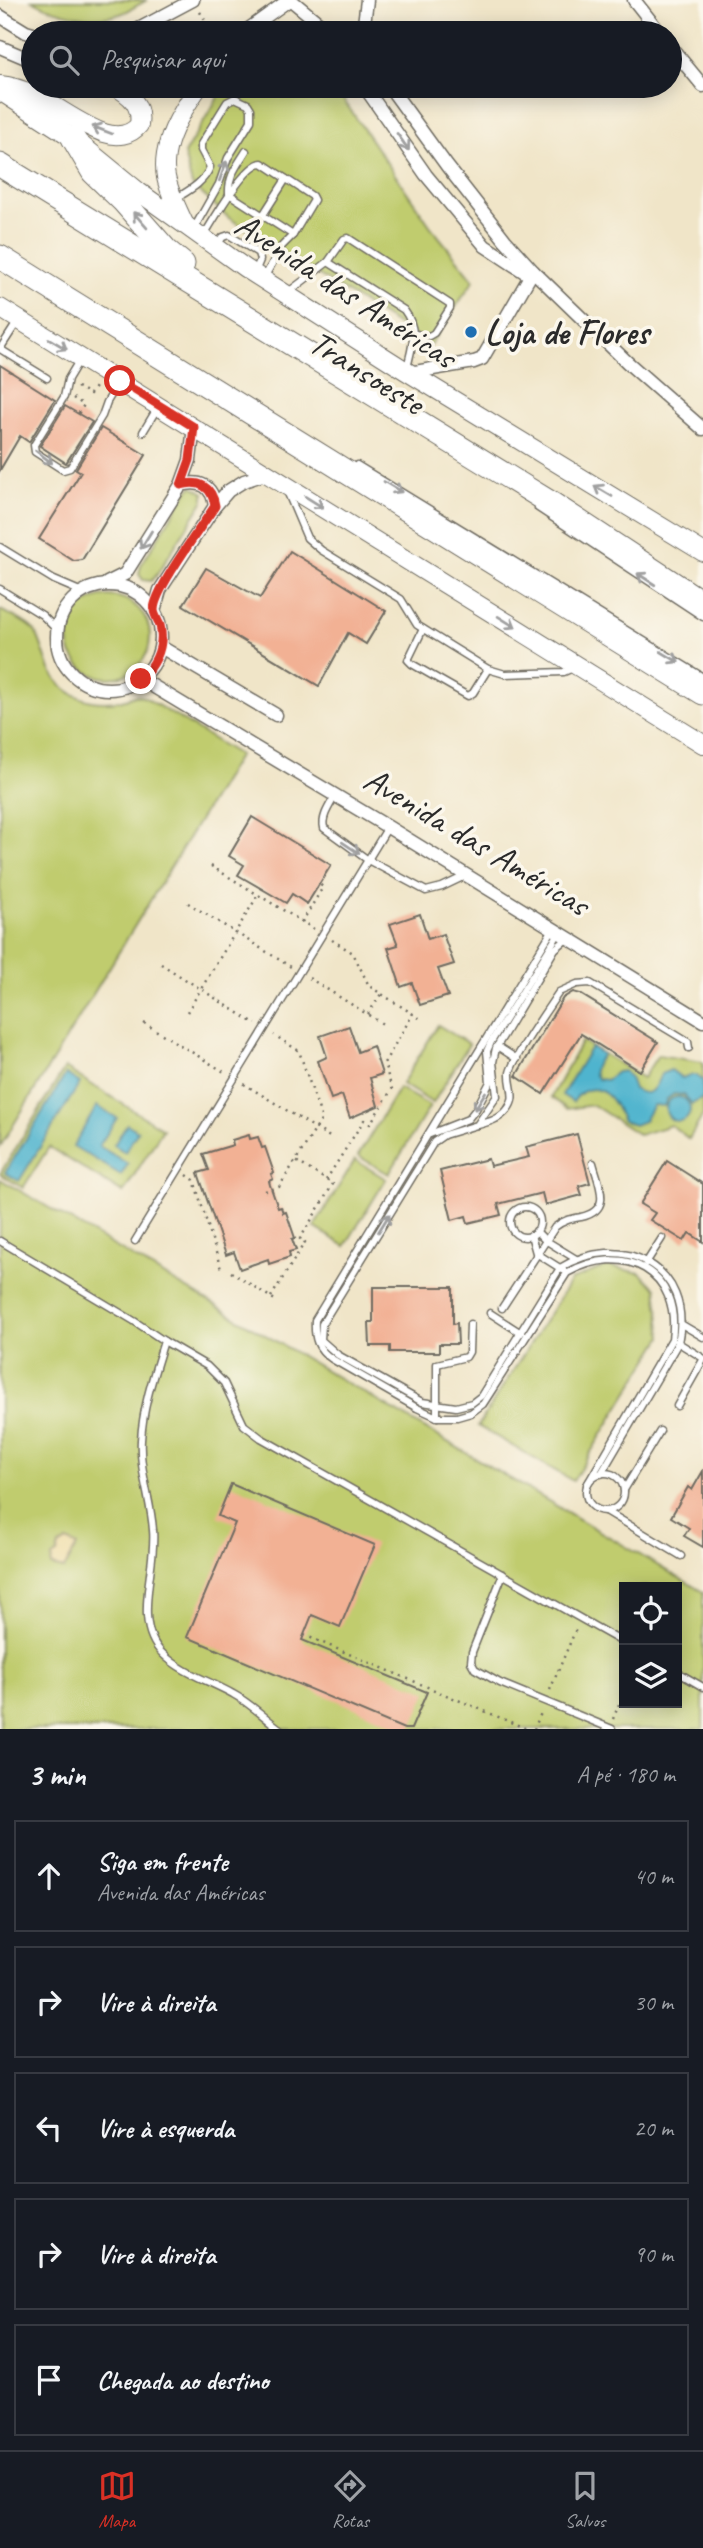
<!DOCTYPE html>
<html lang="pt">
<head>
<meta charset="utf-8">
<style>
	:root { --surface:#171b24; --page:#242831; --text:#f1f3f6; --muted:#9ea1a6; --line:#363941; --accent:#d93025 }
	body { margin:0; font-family:Caveat,sans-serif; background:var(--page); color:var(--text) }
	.controls { position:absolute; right:21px; bottom:21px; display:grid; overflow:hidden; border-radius:0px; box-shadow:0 4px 18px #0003 }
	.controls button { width:63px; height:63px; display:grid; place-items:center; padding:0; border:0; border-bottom:2px solid var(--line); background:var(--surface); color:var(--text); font:35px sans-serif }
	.stop { position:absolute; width:21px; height:21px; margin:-16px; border:5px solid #d93025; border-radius:50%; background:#fff }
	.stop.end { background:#d93025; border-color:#fff; box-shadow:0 2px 7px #0008 }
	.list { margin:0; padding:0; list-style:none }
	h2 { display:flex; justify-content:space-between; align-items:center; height:91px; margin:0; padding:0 28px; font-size:30px }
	h2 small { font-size:23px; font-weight:400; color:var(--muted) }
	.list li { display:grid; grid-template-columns:46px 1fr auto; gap:21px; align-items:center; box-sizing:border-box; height:112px; margin:0 14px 14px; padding:0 14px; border:2px solid var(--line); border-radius:0px }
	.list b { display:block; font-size:26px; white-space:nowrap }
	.list p { margin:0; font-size:23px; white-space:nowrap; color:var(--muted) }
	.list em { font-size:23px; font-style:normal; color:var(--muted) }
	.icon { flex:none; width:38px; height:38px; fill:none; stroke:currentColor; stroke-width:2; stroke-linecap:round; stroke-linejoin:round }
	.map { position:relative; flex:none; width:703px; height:1729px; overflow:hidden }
	.search { position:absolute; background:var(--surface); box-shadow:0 4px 18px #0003; left:21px; right:21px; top:21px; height:77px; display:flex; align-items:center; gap:18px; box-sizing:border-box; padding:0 24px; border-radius:38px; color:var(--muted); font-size:26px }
	.sheet { height:721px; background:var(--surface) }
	nav { display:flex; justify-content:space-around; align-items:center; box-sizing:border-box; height:98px; border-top:2px solid var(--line); background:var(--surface); font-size:19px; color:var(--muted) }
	nav a { display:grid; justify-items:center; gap:4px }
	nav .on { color:var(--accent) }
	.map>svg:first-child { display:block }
	.green { fill:#c0cc6e; stroke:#767c4c; stroke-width:2; fill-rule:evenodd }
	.sand { fill:#eeda9e; stroke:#8c8264; stroke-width:2 }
	.water { fill:#4fb4ce; stroke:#3d707c; stroke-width:2 }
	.building { fill:#f2b194 }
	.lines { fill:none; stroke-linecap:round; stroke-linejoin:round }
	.lane-casing { stroke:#706c62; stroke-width:9 }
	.street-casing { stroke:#706c62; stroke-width:15 }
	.secondary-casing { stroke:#706c62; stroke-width:20 }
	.highway-casing { stroke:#706c62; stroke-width:25 }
	.path { stroke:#706c62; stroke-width:2.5; stroke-dasharray:2 5; stroke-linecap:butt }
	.lane { stroke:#fff; stroke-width:6 }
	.street { stroke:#fff; stroke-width:12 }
	.secondary { stroke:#fff; stroke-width:18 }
	.highway { stroke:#fff; stroke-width:23 }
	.oneway { stroke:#a0a0a0 }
	.route { stroke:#d93025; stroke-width:9 }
	.poi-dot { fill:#1f6fb2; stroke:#fbf7ec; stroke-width:2.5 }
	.labels { text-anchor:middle; stroke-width:7; stroke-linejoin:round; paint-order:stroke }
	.street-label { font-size:35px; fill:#2b2b2b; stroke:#fbf7ec }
	.poi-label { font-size:35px; font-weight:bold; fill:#2b2b2b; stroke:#fbf7ec; text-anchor:start }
</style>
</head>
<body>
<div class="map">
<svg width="703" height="1729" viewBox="0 0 703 1729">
	<rect width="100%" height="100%" fill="#fbf7ec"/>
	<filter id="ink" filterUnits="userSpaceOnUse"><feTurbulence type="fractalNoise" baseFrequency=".0143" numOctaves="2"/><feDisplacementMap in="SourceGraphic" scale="14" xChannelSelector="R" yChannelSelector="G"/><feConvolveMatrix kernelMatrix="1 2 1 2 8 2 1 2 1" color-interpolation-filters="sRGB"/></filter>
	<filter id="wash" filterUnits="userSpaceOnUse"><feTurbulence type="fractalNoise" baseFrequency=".00686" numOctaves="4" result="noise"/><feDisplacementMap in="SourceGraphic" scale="28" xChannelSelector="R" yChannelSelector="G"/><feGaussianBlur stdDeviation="1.57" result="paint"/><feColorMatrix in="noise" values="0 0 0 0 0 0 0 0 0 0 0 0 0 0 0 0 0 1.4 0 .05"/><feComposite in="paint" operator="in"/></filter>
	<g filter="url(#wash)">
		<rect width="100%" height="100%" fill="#f0e5c8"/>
		<g class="green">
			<path d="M32 0H147C139 4 131 10 123 13 95 24 56 14 32 0Z"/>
			<path d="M225 86H334L431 227 474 280 430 345 229 218 192 185 184 154Z"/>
			<path d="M193 486 204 493V500L156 576 151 581 143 580 139 574 141 565 188 490Z"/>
			<circle cx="109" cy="637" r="41"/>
			<path d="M0 610C10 615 30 623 36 633 43 645 45 661 52 673 71 704 106 708 137 695L144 697 239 755 0 1147Z"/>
			<path d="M438 1025 469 1044 433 1103 402 1084Z"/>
			<path d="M582 1041 643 1078 658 1055 703 1062V1115L689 1139 671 1125 639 1135 593 1105 567 1109 551 1097Z"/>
			<path d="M65 1068 163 1129 123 1193 49 1147 23 1188 0 1174Z"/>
			<path d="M399 1088 430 1106 389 1174 358 1156Z"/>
			<path d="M355 1160 386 1179 345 1246 314 1227Z"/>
			<path d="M0 1179 703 1592V1729H0ZM624 1587H677V1703H624Z"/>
			<path d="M607 1266 640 1273 656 1288 662 1337 573 1481 478 1426 571 1280Z"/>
		</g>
		<path class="sand" d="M67 1541 77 1546 64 1569 51 1566 52 1557 57 1554 59 1546Z"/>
		<g class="water">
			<path d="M591 1047 603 1054C597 1063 589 1071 598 1079L606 1080 617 1072 624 1071 630 1078 634 1089C650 1099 655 1089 661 1074L671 1070 682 1078 690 1075H696L703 1081V1098L692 1104 684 1095 674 1094 667 1099 664 1106 653 1105 644 1121 634 1125 623 1121C619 1115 618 1110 615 1105 604 1086 585 1083 573 1102L562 1095Z"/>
			<path d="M66 1074 80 1083 19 1181 5 1173Z"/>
			<circle cx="678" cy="1109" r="12"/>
			<path d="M97 1106 117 1118 99 1146 128 1164 121 1175 73 1146Z"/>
			<path d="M127 1124 138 1131 125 1152 114 1145Z"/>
		</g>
		<g id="blocks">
			<g class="building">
				<path d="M0 365 55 400 29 442 20 436 0 470Z"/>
				<path d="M65 406 92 422 66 463 40 446Z"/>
				<path d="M101 428 146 455 82 560 74 561 39 539 81 472 76 469Z"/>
				<path d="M290 551 386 611 366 644 348 633 319 686 183 605 206 568 260 598Z"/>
				<path d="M252 817 331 865 307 904 292 894 286 903 238 875 244 865 229 856Z"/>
				<path d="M420 914 428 939 443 934 454 964 438 969 448 996 420 1005 412 983 401 987 388 948 398 945 390 924Z"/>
				<path d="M573 992 580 994 658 1042 640 1071 581 1034 543 1094 516 1076 563 998Z"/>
				<path d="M349 1026 358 1052 373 1046 382 1074 370 1078 378 1106 350 1118 342 1095 331 1099 318 1061 327 1057 320 1036Z"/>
				<path d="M577 1134 590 1183 579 1186 582 1195 545 1205 542 1193 498 1204 501 1215 468 1223 466 1216 452 1220 440 1171 488 1159 490 1166 529 1157 526 1147Z"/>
				<path d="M249 1135 250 1139 258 1137 262 1148 265 1147 274 1173 271 1174 273 1179 269 1181 270 1185 278 1208 281 1207 283 1213 286 1212 295 1238 292 1239 296 1250 289 1252 290 1257 269 1264 268 1259 240 1269 234 1252 226 1255 198 1173 209 1170 203 1154 233 1145 232 1140Z"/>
				<path d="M667 1161 703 1184V1242L689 1233 684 1241 650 1220 655 1213 640 1204Z"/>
				<path d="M373 1287H453V1324L457 1323 458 1344H439V1352H390V1346H370L369 1322H373Z"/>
				<path d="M703 1471V1547L684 1536 689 1528 671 1517 688 1487 692 1490Z"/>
				<path d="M231 1484 375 1545 340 1627 312 1615 302 1640 427 1692 411 1729H404L187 1637 235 1523 218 1516Z"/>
			</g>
		</g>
	</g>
	<g filter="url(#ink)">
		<use href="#blocks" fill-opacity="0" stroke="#706c62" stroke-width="2"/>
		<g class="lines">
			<g class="lane-casing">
				<g id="lane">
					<path d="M246 151C237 166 228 176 229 194L293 235"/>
					<path d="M175 199C188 191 204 183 210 167L201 150V144L227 102 235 98 248 104 251 109V121L228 158 219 184 193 230"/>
					<path d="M263 215 286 179"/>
					<path d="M203 237C212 222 246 163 262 163L312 196 314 200 293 235 282 246 264 278"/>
					<path d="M216 246 223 237 229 235 258 253 260 260 255 272"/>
					<path d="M328 262 344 239 348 238 450 304V308L434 333 429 336 415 334"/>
					<path d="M287 293 328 262 404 310C419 330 412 346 407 368"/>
					<path d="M18 321 0 349 47 378"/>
					<path d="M80 359 68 379 64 397 34 445 35 452 63 470 70 468 102 416 107 402 119 382"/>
					<path d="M143 432 158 407"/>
					<path d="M357 465 703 677"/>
					<path d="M287 491 307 538 321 550 401 599 417 625 488 669 505 674 564 672 573 668"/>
					<path d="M538 508 703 617"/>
					<path d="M0 547 54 580 82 592"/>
					<path d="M0 589 42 615 57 630"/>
					<path d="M423 629 408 660 412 664 468 696 473 693 488 669"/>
					<path d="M335 796C330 805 321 817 324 828L368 860 426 891 442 887 465 876"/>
					<path d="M553 929 315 1320C314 1338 317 1349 332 1359L417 1408 437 1417H457L471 1413 483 1404 567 1273C624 1241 682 1271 672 1339L587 1485"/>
					<path d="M568 938 555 949 496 1048 493 1062 497 1096 477 1125 444 1135 434 1142 322 1324 321 1340 338 1355 422 1402 456 1407 472 1403 481 1396 560 1268C621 1230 695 1267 678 1343L601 1474"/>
					<path d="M497 1046 517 1059"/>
					<path d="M478 1125C489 1122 500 1119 507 1110 518 1097 509 1087 510 1073 512 1059 549 1007 559 992L577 984 590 983 688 1042 689 1048"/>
					<path d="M430 1134 468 1119 476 1109 490 1082 487 1051 491 1042 559 933"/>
					<circle cx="525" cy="1222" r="15"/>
					<path d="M536 1231 545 1240 576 1259"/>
					<path d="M531 1235 536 1253 563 1270"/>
					<path d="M0 1241 134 1321 164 1341C154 1374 143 1405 141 1440 139 1470 151 1500 153 1530 157 1568 131 1623 163 1654 182 1673 210 1681 233 1694 250 1703 265 1718 280 1729"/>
					<path d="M135 1241 388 827"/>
					<path d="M646 1263 662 1238"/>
					<path d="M502 1308 555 1227C564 1220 570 1219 581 1217 613 1210 599 1186 593 1163"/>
					<path d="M490 1313 521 1333"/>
					<path d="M681 1324 703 1337"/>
					<path d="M164 1341 207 1366 224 1383 244 1425 261 1438 624 1643"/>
					<path d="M677 1342 703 1358"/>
					<path d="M677 1406 703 1360"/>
					<path d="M437 1417V1364L466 1357 469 1352 470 1324"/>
					<circle cx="605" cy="1492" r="19"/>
					<path d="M624 1490 660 1431"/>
					<path d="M606 1511 681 1556"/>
					<path d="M503 1574 472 1652 471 1662 475 1669 500 1683 612 1729"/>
					<path d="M677 1672 703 1687"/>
				</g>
			</g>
			<g class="street-casing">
				<g id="street">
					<path d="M291 0 320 24 327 33"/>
					<path d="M634 0 660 33"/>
					<path d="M0 16 26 32 33 34"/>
					<path d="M131 33 193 0"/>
					<path d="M243 33 289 0"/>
					<path d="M366 33 364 24 367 0"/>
					<path d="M670 46 703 86"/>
					<path d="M0 47 33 61"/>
					<path d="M364 86 426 175 485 246 529 275"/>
					<path d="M389 86 447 166 505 240 533 271 627 362 703 429"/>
					<path d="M409 373 474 362 482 359 533 271"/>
					<path d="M181 485C200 480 212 485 215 506"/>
					<path d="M107 583 125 574 181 485 190 460 194 427"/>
					<circle cx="109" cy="637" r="52"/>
					<path d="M154 611 160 590 215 506 228 491 244 481 268 473"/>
					<path d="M161 647 276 715"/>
					<path d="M141 679 388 827 703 1021"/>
				</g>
			</g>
			<g class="secondary-casing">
				<g id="secondary">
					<path d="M0 85C40 89 68 120 104 133 117 137 130 136 139 125 142 105 131 95 114 86"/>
					<path d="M0 91 73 138 139 192 245 268 406 371 703 552"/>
					<path d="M184 223C177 208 169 192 166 177 160 145 182 111 199 86"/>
					<path d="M0 308 703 744"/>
				</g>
			</g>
			<g class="highway-casing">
				<g id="highway">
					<path d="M73 138 93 172 123 201 167 251 183 264"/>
					<path d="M0 165 554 505 703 603"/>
					<path d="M0 257 703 693"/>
				</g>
			</g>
			<g class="path">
				<path d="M200 12 213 33"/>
				<path d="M77 387 90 394 95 387"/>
				<path d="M73 398 84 405 78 414"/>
				<path d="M211 866 314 929"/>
				<path d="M188 903 291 967"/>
				<path d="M302 922 323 887 319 884"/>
				<path d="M332 940 353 953 369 986 421 1019"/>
				<path d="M161 964 256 1024"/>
				<path d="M309 978 386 1026"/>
				<path d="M187 1012 258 895"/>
				<path d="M368 1014 381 994"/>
				<path d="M144 1023 226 1073"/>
				<path d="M244 1084 333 1139"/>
				<path d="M187 1175 194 1180 221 1269"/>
				<path d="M326 1180 364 1120 370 1124 392 1089 384 1063 413 1014"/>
				<path d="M265 1191 279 1187 322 1119 299 1051 274 1035"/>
				<path d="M231 1272 278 1302"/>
				<path d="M271 1297 305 1242 300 1239 333 1184 296 1161"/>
				<path d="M304 1635 527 1729"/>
				<path d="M550 1690 576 1629"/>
				<path d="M613 1719 624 1692"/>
				<path d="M534 1729 541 1713"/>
			</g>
			<use href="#lane" class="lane"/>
			<use href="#street" class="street"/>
			<use href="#secondary" class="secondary"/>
			<use href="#highway" class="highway"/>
		</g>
		<defs><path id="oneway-shaft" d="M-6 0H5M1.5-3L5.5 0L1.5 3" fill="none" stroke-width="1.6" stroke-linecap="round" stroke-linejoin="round" transform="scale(1.75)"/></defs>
		<g class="oneway">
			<use href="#oneway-shaft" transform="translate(102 130) rotate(-159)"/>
			<use href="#oneway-shaft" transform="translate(403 142) rotate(55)"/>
			<use href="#oneway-shaft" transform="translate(223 171) rotate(-70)"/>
			<use href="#oneway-shaft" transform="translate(140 220) rotate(-131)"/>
			<use href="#oneway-shaft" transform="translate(58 344) rotate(31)"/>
			<use href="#oneway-shaft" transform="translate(44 457) rotate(37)"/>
			<use href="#oneway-shaft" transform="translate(393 487) rotate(31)"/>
			<use href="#oneway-shaft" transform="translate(603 491) rotate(-149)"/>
			<use href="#oneway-shaft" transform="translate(314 502) rotate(32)"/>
			<use href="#oneway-shaft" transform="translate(146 540) rotate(122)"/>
			<use href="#oneway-shaft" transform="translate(646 579) rotate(-147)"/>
			<use href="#oneway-shaft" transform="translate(507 622) rotate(32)"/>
			<use href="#oneway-shaft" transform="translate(670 657) rotate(31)"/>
			<use href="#oneway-shaft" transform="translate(351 848) rotate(34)"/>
			<use href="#oneway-shaft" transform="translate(480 1101) rotate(122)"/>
			<use href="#oneway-shaft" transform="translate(384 1223) rotate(-58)"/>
		</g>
	</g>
	<g class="lines" filter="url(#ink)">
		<path class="route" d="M120 381 194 427 190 460 181 485C199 480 212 486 215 506 202 526 154 590 154 610 154 614 158 621 160 625 165 647 156 664 141 679"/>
	</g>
	<circle class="poi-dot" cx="471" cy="332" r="7"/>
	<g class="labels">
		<g class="street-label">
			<text transform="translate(346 290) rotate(33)" y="12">Avenida das Américas</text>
			<text transform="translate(367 372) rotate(32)" y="12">Transoeste</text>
			<text transform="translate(477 841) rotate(31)" y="12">Avenida das Américas</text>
		</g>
		<g class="poi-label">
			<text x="485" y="344">Loja de Flores</text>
		</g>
	</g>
</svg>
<div class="controls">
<button><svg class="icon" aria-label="locate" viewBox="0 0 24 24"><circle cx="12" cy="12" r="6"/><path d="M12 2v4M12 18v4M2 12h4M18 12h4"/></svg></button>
<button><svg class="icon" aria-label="layers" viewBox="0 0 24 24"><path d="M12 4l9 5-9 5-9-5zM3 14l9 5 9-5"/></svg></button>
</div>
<div class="stop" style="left:120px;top:381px"></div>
<div class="stop end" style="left:141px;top:679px"></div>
<div class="search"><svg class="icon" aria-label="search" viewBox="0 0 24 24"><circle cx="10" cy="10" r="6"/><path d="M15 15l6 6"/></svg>Pesquisar aqui</div>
</div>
<section class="sheet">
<h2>3 min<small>A pé · 180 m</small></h2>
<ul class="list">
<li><svg class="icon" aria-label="ahead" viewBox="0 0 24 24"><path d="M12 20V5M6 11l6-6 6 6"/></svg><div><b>Siga em frente</b><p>Avenida das Américas</p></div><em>40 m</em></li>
<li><svg class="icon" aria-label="right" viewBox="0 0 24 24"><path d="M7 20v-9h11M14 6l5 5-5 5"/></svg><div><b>Vire à direita</b></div><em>30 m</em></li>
<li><svg class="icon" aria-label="left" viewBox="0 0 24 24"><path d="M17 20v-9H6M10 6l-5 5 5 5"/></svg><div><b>Vire à esquerda</b></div><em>20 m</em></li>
<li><svg class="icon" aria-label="right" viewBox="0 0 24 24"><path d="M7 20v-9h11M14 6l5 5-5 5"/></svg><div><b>Vire à direita</b></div><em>90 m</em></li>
<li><svg class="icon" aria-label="arrive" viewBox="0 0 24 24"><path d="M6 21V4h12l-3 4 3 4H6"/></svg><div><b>Chegada ao destino</b></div></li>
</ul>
</section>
<nav>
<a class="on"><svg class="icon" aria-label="map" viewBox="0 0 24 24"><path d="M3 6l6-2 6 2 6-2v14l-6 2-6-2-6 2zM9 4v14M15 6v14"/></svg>Mapa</a>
<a><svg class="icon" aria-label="directions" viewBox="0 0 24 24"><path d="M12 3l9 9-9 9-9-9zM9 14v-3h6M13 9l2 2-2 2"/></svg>Rotas</a>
<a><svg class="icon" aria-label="saved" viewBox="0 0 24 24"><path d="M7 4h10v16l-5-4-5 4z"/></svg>Salvos</a>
</nav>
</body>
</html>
